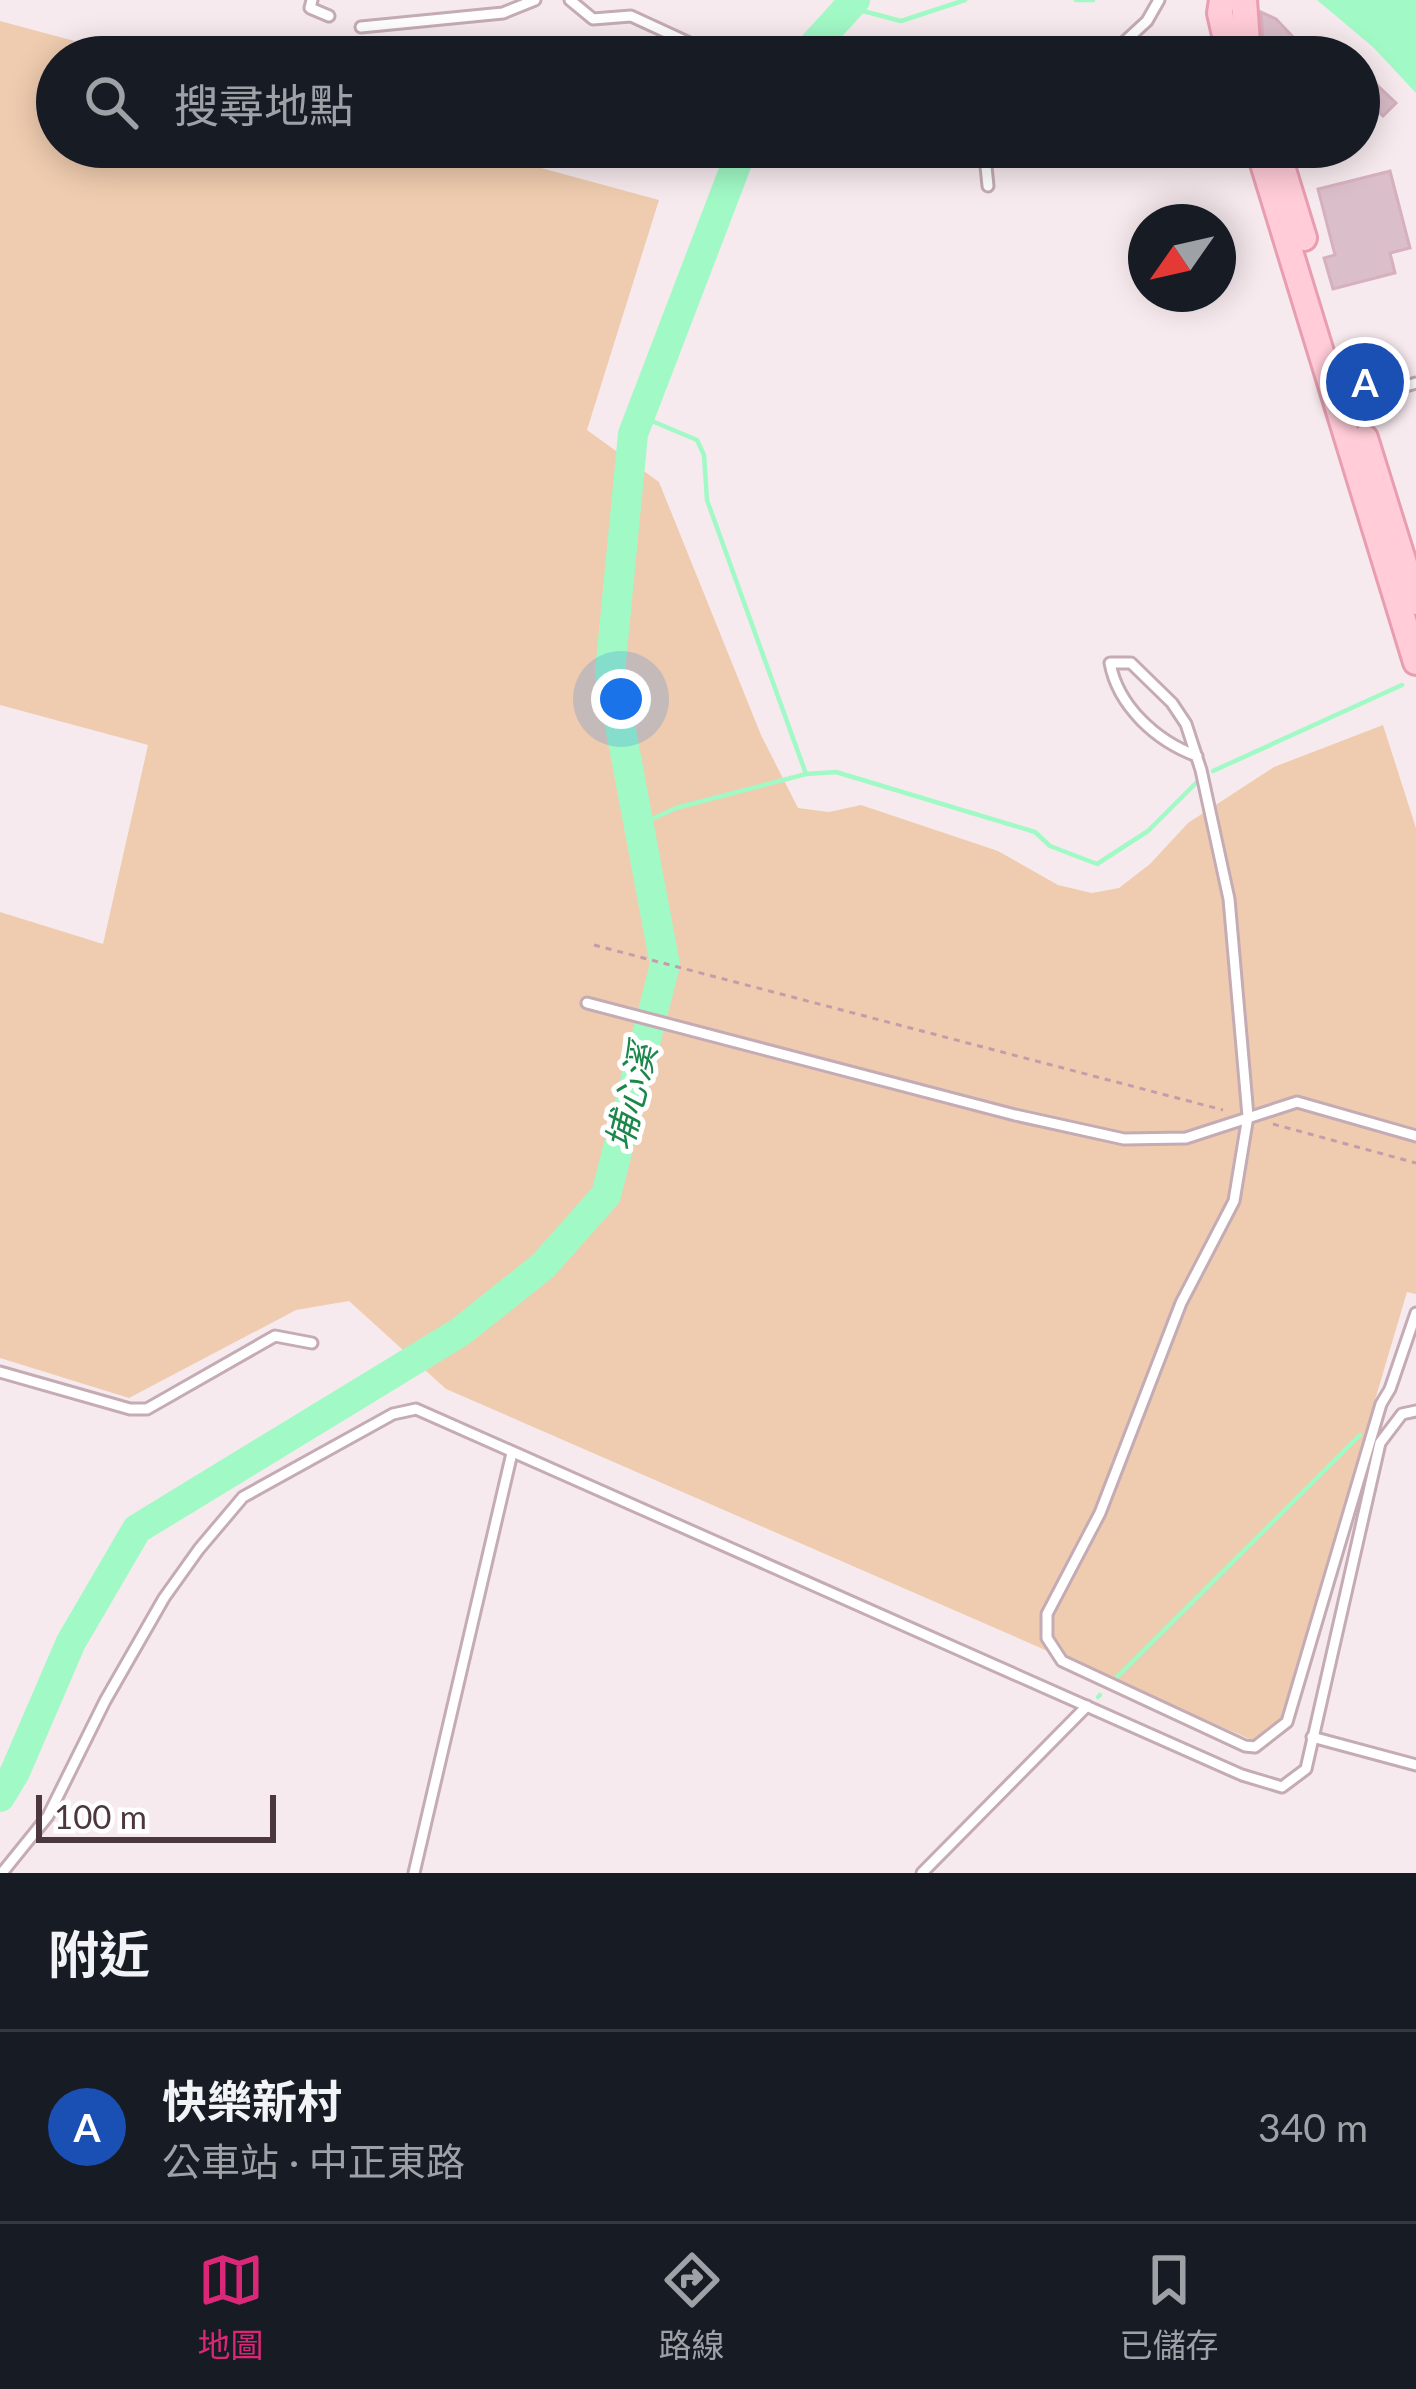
<!DOCTYPE html>
<html lang="zh-TW">
<head>
<meta charset="utf-8">
<style>
	:root { --surface:#171b24; --page:#20242c; --text:#f1f3f6; --muted:#9ea1a6; --line:#363941; --accent:#db2777 }
	body { margin:0; font-family:Lato,"Noto Sans TC",sans-serif; background:var(--page); color:var(--text) }
	.compass { position:absolute; left:1128px; top:204px; width:108px; height:108px; border-radius:50%; background:var(--surface); box-shadow:0 6px 30px #0003; rotate:236deg }
	.scale { position:absolute; left:36px; bottom:30px; width:240px; box-sizing:border-box; padding-left:12px; border:6px solid #4c373f; border-top:0; font-size:33px; line-height:42px; white-space:nowrap; color:#4c373f; -webkit-text-stroke:9px #fff; paint-order:stroke }
	.you { position:absolute; left:621px; top:699px; width:42px; height:42px; margin:-30px; border:9px solid #fff; border-radius:50%; background:#1a73e8; box-shadow:0 0 0 18px #1a73e833 }
	.badge { display:grid; place-items:center; width:78px; height:78px; border-radius:50%; background:var(--accent); color:#fff; font-size:39px; font-weight:700 }
	.pin { position:absolute; translate:-50% -50%; border:6px solid #fff; box-shadow:0 3px 12px #0006 }
	.list { margin:0; padding:0; list-style:none }
	h2 { display:flex; justify-content:space-between; align-items:center; height:156px; margin:0; padding:0 48px; font-size:51px }
	h2 small { font-size:39px; font-weight:400; color:var(--muted) }
	.list li { display:grid; grid-template-columns:78px 1fr auto; gap:36px; align-items:center; box-sizing:border-box; height:192px; padding:0 48px; border-top:3px solid var(--line) }
	.list b { display:block; font-size:45px; white-space:nowrap }
	.list p { margin:0; font-size:39px; white-space:nowrap; color:var(--muted) }
	.list em { font-size:39px; font-style:normal; color:var(--muted) }
	.icon { flex:none; width:66px; height:66px; fill:none; stroke:currentColor; stroke-width:2; stroke-linecap:round; stroke-linejoin:round }
	.map { position:relative; flex:none; width:1416px; height:1873px; overflow:hidden }
	.search { position:absolute; background:var(--surface); box-shadow:0 6px 30px #0003; left:36px; right:36px; top:36px; height:132px; display:flex; align-items:center; gap:30px; box-sizing:border-box; padding:0 42px; border-radius:66px; color:var(--muted); font-size:45px }
	.sheet { height:348px; background:var(--surface) }
	nav { display:flex; justify-content:space-around; align-items:center; box-sizing:border-box; height:168px; border-top:3px solid var(--line); background:var(--surface); font-size:33px; color:var(--muted) }
	nav a { display:grid; justify-items:center; gap:6px }
	nav .on { color:var(--accent) }
	.map>svg:first-child { display:block }
	.green { fill:#efccaf }
	.water { fill:#a1f9c6 }
	.lines { fill:none; stroke-linecap:round; stroke-linejoin:round }
	.stream { stroke:#a1f9c6; stroke-width:4.5 }
	.river { stroke:#a1f9c6; stroke-width:30 }
	.building { fill:#dabec9; stroke:#d6b0bf; stroke-width:3 }
	.lane-casing { stroke:#c4abb4; stroke-width:15 }
	.secondary-casing { stroke:#e89db0; stroke-width:30 }
	.path { stroke:#c79baa; stroke-width:3; stroke-dasharray:6 6; stroke-linecap:butt }
	.lane { stroke:#fff; stroke-width:9 }
	.secondary { stroke:#ffccd8; stroke-width:24 }
	.labels { text-anchor:middle; stroke-width:10; stroke-linejoin:round; paint-order:stroke }
	.water-label { font-size:36px; font-style:italic; fill:#1b874a; stroke:#fff }
</style>
</head>
<body>
<div class="map">
<svg width="1416" height="1873" viewBox="0 0 1416 1873">
	<rect width="100%" height="100%" fill="#f7eaee"/>
	<path class="green" d="M0 21 134 57H57V147H464L659 200 587 430 659 482 761 735 798 808 829 812 861 805 998 851 1058 885 1092 893 1119 888 1150 864 1188 823 1274 767 1383 725 1416 828V1294L1407 1292 1280 1721 1252 1740 446 1389 349 1301 296 1310 129 1398 0 1358V912L103 944 148 745 0 705Z"/>
	<path class="water" d="M1317 0H1416V93L1373 47Z"/>
	<g class="lines">
		<g class="stream">
			<path d="M1076 0H1093"/>
			<path d="M848 7 901 21 965 0"/>
			<path d="M640 416 697 440 704 455 707 500 806 774"/>
			<path d="M1213 771 1402 685"/>
			<path d="M639 825 676 808 806 774 836 772 1035 832 1050 846 1097 864 1148 831 1198 781"/>
			<path d="M1117 1677 1360 1435"/>
			<path d="M1098 1697 1100 1695"/>
			<path d="M929 1873 959 1842"/>
		</g>
		<g class="river">
			<path d="M803 57 855 0"/>
			<path d="M0 1797 15 1772 71 1642 137 1529 460 1332 543 1266 606 1195 665 965 610 672 633 434 743 147"/>
		</g>
	</g>
	<g class="building">
		<path d="M1261 12 1276 19 1312 57H1286L1285 53 1264 57Z"/>
		<path d="M1359 68 1396 103 1383 116 1359 94Z"/>
		<path d="M1390 171 1410 248 1390 253 1395 273 1333 289 1324 258 1335 255 1318 189Z"/>
	</g>
	<g class="lines">
		<g class="lane-casing">
			<g id="lane">
				<path d="M312 0 310 8 329 16"/>
				<path d="M570 0 593 19 631 16 720 57"/>
				<path d="M361 27 503 13 535 0"/>
				<path d="M1108 57 1147 21 1159 0"/>
				<path d="M984 147 988 186"/>
				<path d="M1338 406 1416 383"/>
				<path d="M1197 756C1156 741 1118 706 1110 663H1131L1172 703 1186 724 1201 770 1229 899 1248 1116 1234 1201 1181 1303 1100 1513 1047 1614V1638L1062 1661 1245 1746 1255 1747 1287 1722 1381 1404 1390 1389 1416 1313"/>
				<path d="M587 1003 1015 1115 1124 1139 1186 1138 1297 1102 1416 1136"/>
				<path d="M0 1372 130 1409H147L275 1336 312 1343"/>
				<path d="M1312 1737 1416 1765"/>
				<path d="M2 1873 48 1816 105 1701 164 1598 199 1549 243 1497 393 1414 416 1409 1242 1775 1282 1787 1306 1769 1380 1443 1402 1414 1416 1411"/>
				<path d="M414 1873 512 1453"/>
				<path d="M922 1873 1087 1706"/>
			</g>
		</g>
		<g class="secondary-casing">
			<g id="secondary">
				<path d="M1222 0 1220 13 1230 57"/>
				<path d="M1244 0 1248 57"/>
				<path d="M1258 147 1416 662"/>
				<path d="M1276 147 1304 238"/>
				<path d="M1365 438 1416 602"/>
			</g>
		</g>
		<g class="path">
			<path d="M594 945 1223 1110"/>
			<path d="M1273 1124 1416 1163"/>
		</g>
		<use href="#lane" class="lane"/>
		<use href="#secondary" class="secondary"/>
	</g>
	<g class="labels">
		<g class="water-label">
			<text transform="translate(631 1097) rotate(-76)" y="13">埔心溪</text>
		</g>
	</g>
</svg>
<svg class="compass" viewBox="-18 -18 36 36"><path d="M0-13l5 13h-10z" fill="#e53935"/><path d="M0 13l5-13h-10z" fill="#9ea1a6"/></svg>
<div class="scale">100 m</div>
<div class="you"></div>
<div class="pin badge" style="left:1365px;top:382px;background:#1a4fb4">A</div>
<div class="search"><svg class="icon" aria-label="search" viewBox="0 0 24 24"><circle cx="10" cy="10" r="6"/><path d="M15 15l6 6"/></svg>搜尋地點</div>
</div>
<section class="sheet">
<h2>附近<small></small></h2>
<ul class="list">
<li><span class="badge" style="background:#1a4fb4">A</span><div><b>快樂新村</b><p>公車站 · 中正東路</p></div><em>340 m</em></li>
</ul>
</section>
<nav>
<a class="on"><svg class="icon" aria-label="map" viewBox="0 0 24 24"><path d="M3 6l6-2 6 2 6-2v14l-6 2-6-2-6 2zM9 4v14M15 6v14"/></svg>地圖</a>
<a><svg class="icon" aria-label="directions" viewBox="0 0 24 24"><path d="M12 3l9 9-9 9-9-9zM9 14v-3h6M13 9l2 2-2 2"/></svg>路線</a>
<a><svg class="icon" aria-label="saved" viewBox="0 0 24 24"><path d="M7 4h10v16l-5-4-5 4z"/></svg>已儲存</a>
</nav>
</body>
</html>
